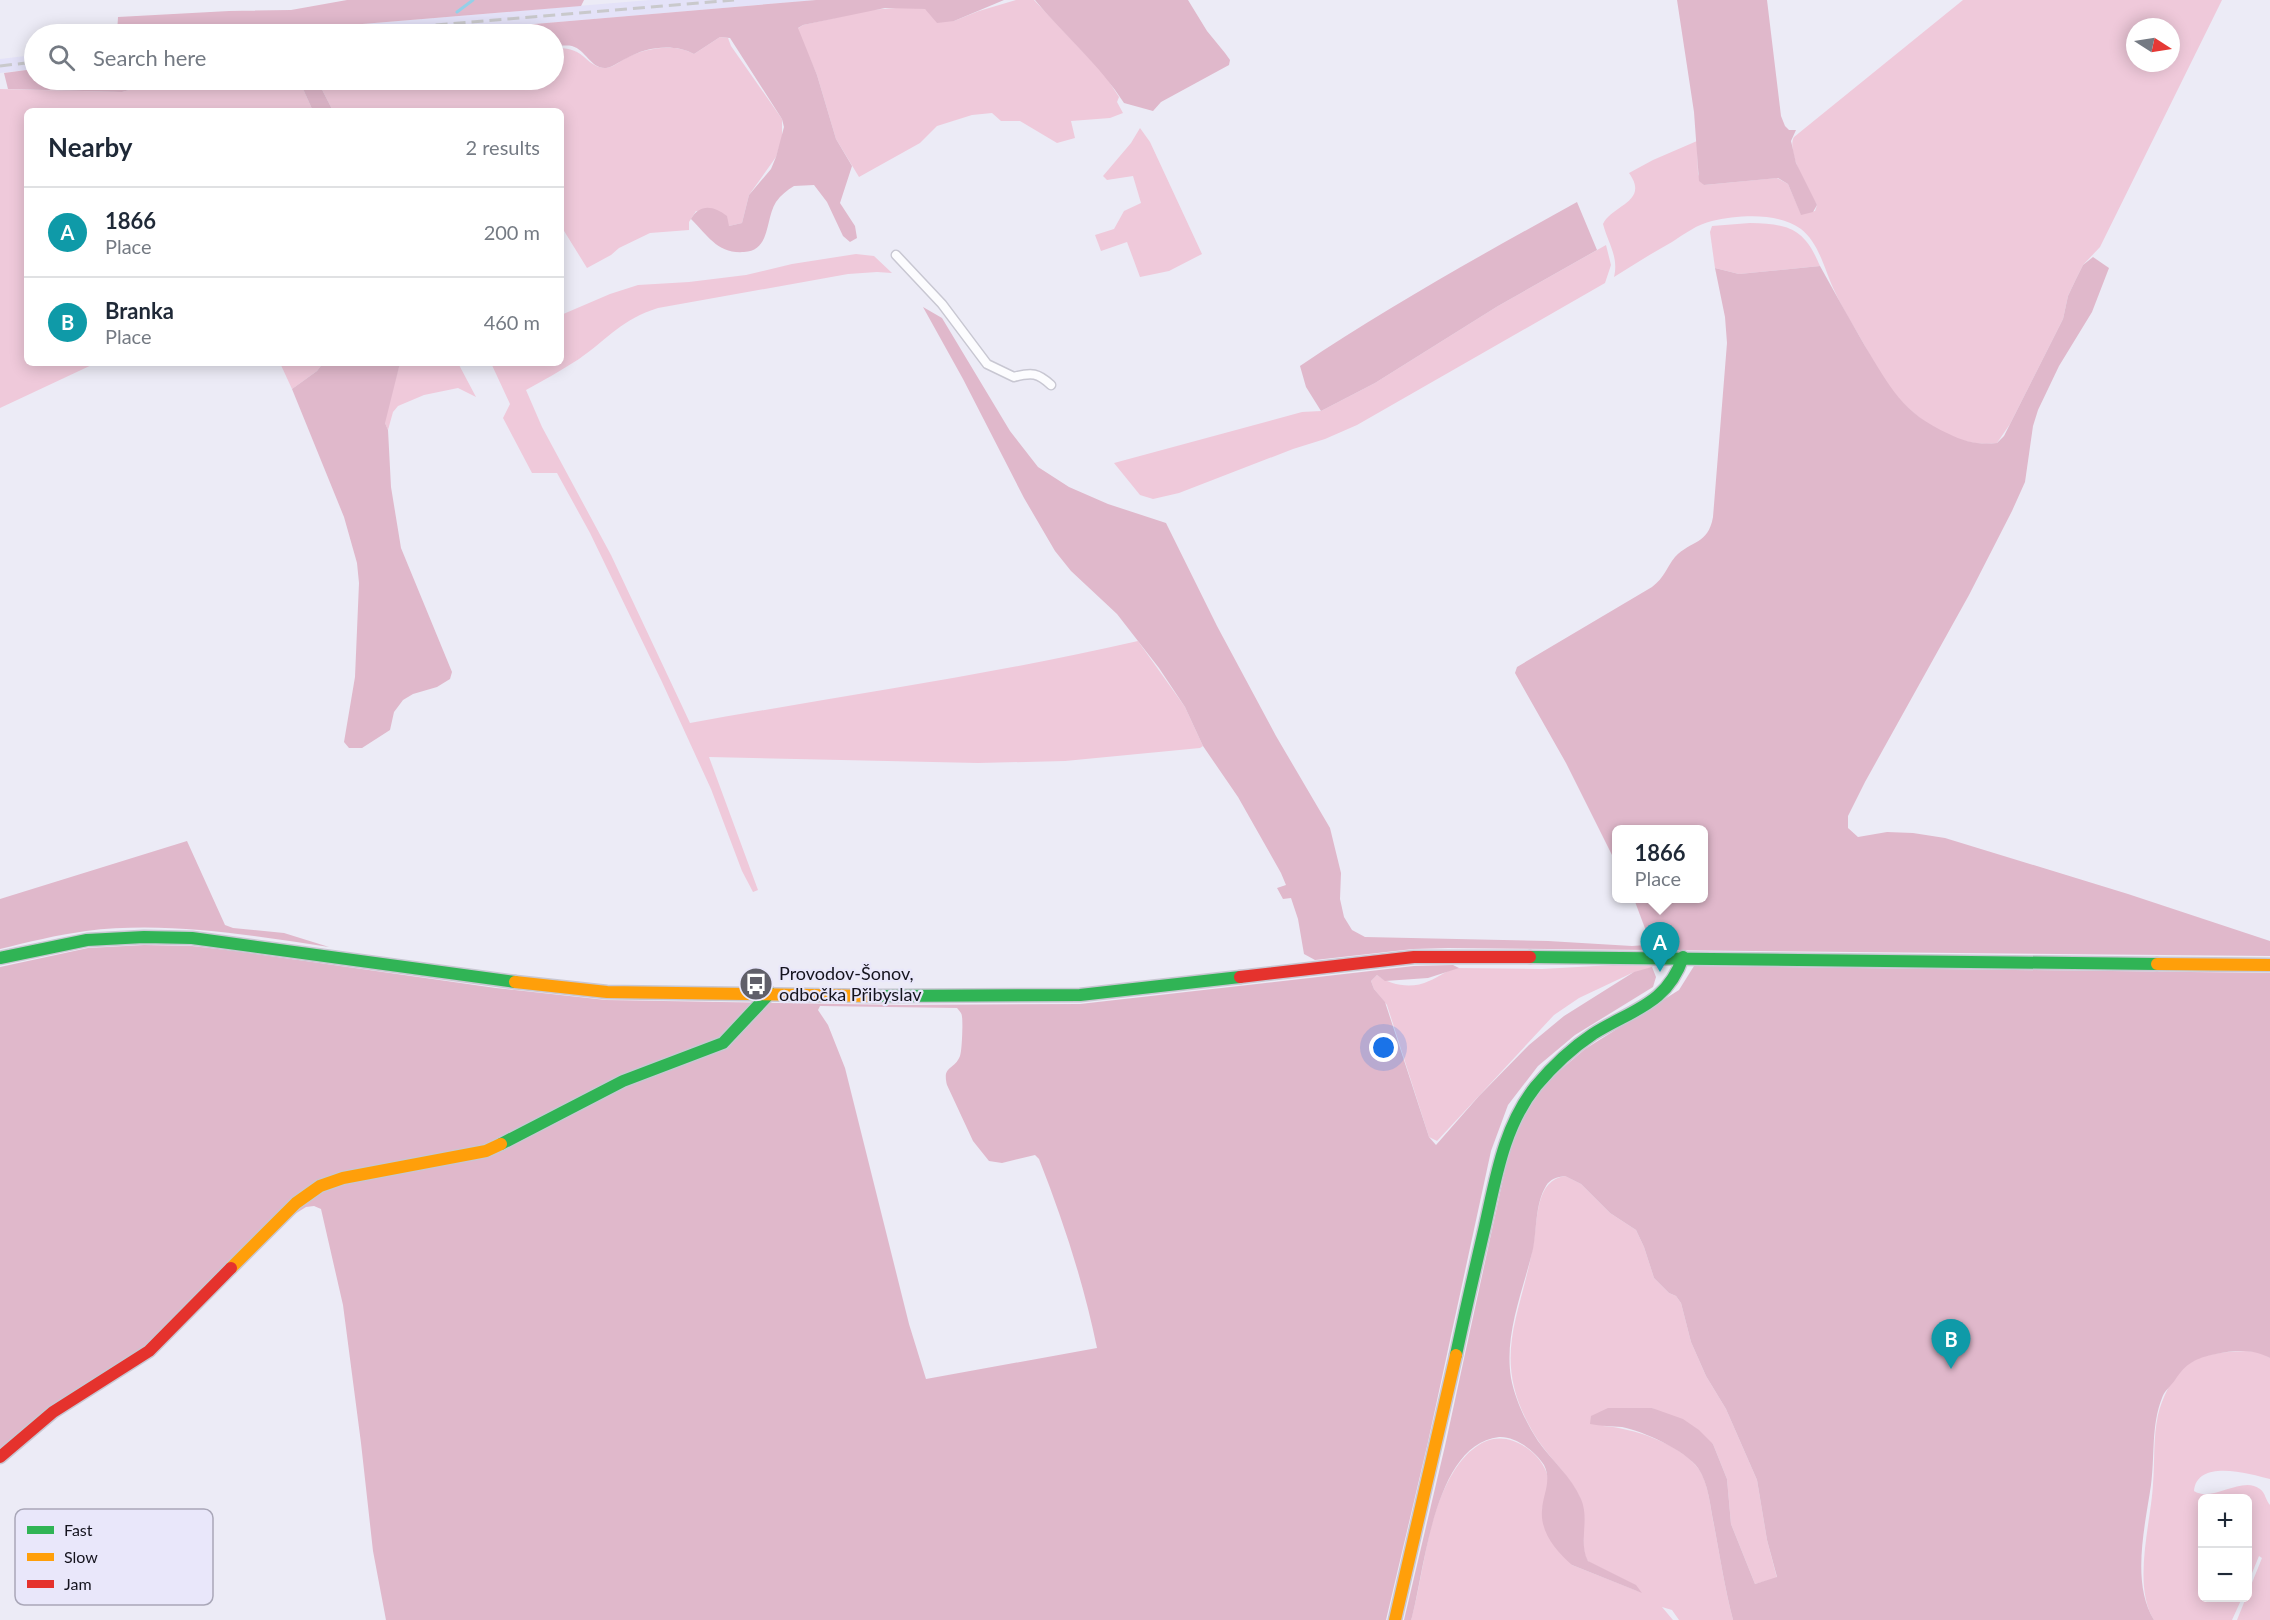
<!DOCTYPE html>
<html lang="en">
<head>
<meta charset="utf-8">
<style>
	:root { --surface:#fff; --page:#f6f6f7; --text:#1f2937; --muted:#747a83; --line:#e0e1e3; --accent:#1a73e8 }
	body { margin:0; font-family:Lato,sans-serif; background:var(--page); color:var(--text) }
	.controls { position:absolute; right:18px; bottom:18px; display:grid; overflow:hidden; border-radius:9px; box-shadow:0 3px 15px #0003 }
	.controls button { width:54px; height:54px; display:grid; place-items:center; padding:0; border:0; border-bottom:2px solid var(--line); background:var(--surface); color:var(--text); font:30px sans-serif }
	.compass { position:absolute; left:2126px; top:18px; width:54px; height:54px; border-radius:50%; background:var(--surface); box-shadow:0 3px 15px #0003; rotate:102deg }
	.you { position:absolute; left:1384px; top:1048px; width:21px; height:21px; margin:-15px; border:4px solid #fff; border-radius:50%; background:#1a73e8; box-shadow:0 0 0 9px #1a73e833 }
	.badge { display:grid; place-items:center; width:39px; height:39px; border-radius:50%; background:var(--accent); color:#fff; font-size:20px; font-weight:700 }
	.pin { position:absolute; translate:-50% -50px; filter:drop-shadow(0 2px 3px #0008) }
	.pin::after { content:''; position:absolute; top:32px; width:21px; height:18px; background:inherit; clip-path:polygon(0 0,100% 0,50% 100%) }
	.popup { position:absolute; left:1612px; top:825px; width:96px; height:78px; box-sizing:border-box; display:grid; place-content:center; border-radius:9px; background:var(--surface); filter:drop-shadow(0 2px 4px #0005); font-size:20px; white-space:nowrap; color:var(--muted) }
	.popup b { font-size:22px; color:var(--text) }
	.popup::after { content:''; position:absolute; left:50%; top:100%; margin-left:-12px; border:12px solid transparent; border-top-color:var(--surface) }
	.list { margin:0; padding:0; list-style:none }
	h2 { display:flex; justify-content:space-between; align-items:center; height:78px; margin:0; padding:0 24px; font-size:26px }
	h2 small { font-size:20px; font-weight:400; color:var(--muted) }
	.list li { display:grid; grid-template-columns:39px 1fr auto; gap:18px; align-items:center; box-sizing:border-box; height:90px; padding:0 24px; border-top:2px solid var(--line) }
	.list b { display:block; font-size:22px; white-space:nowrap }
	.list p { margin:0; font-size:20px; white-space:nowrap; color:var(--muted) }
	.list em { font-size:20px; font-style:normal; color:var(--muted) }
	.icon { flex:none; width:33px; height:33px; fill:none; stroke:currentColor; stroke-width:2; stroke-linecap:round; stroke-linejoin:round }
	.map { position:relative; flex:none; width:2270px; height:1620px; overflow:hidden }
	.search { position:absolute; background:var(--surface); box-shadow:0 3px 15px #0003; left:24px; top:24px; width:540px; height:66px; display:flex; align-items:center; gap:15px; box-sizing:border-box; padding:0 21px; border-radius:33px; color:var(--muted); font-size:22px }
	.panel { position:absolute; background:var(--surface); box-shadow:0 3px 15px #0003; left:24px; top:108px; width:540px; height:258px; border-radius:9px }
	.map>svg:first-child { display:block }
	.built { fill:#e4e2f8 }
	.green { fill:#efc9da; fill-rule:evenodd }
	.forest { fill:#e0b8cb; fill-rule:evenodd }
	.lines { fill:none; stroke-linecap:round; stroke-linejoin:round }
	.stream { stroke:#94d0e8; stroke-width:3 }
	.street-casing { stroke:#c8c7d2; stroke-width:11 }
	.fast-casing { stroke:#c8c7d2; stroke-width:15 }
	.slow-casing { stroke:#c8c7d2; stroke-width:15 }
	.jam-casing { stroke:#c8c7d2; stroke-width:15 }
	.street { stroke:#fcfcfe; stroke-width:8 }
	.fast { stroke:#30b455; stroke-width:12 }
	.slow { stroke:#ff9f0a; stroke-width:12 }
	.jam { stroke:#e5322d; stroke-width:12 }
	.rail { stroke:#c9c9cc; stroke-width:3; stroke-dasharray:12 6; stroke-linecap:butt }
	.labels { text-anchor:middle; stroke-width:4.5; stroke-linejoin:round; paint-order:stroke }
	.poi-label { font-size:18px; fill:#14131d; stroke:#e9e7fa; text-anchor:start }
	.key { fill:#e9e7fa; stroke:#a9a7b8; stroke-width:1.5 }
	.key-label { font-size:16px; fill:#14131d }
</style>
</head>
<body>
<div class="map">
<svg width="2270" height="1620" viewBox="0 0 2270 1620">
	<rect width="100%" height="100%" fill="#ecebf6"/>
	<g class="built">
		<path d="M650 0H816L416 34H242Z"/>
		<path d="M34 55V69L0 73V59Z"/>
	</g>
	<g class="green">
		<path d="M1016 0H1034L1104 74 1119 97 1117 102 1123 113 1110 118 1071 121 1075 138 1057 143 1020 121H1001L992 113 972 115 937 126 920 143 859 177 836 139 817 75 797 29 803 25 870 10 909 7 925 9 954 21 979 11Z"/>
		<path d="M1963 0H2222L2100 247 2083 265 2076 279 2068 296 2063 319 2010 424 1997 443C1954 449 1911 417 1886 383 1878 373 1873 360 1866 348 1856 329 1844 312 1835 292 1825 272 1820 244 1801 229 1778 212 1739 215 1712 221 1698 224 1684 234 1672 242 1652 253 1633 265 1614 277 1619 257 1608 243 1603 224 1612 205 1650 202 1629 173L1653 160 1697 141 1698 174 1704 185 1777 178 1788 184 1801 214 1815 211 1817 205C1808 192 1786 150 1794 137ZM2135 27H2171V63H2135Z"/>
		<path d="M720 37 728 38 731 46 782 119V138L776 157 749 195 742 223 729 226 696 211 689 222V230L650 233 619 248 611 255 587 268 561 226V111H333L317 80H554V48C562 48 569 48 577 52 586 57 593 68 605 68 612 68 619 62 626 58 646 48 674 43 694 54Z"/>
		<path d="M165 80H299L313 111H27V363H96L0 408V89L122 92Z"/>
		<path d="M1140 128 1150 142 1202 254 1169 271 1140 277 1127 242 1101 251 1095 235 1114 229 1124 211 1141 203 1133 176 1107 180 1103 176 1131 143Z"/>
		<path d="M1750 223C1789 224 1804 228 1820 266L1739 274 1715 268 1710 232 1712 226Z"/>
		<path d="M1606 245 1611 265 1605 283 1357 425 1325 439 1293 449 1179 493 1153 499 1140 495 1114 463 1302 412 1321 411 1375 383 1498 306Z"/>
		<path d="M856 254 874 256 892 273 877 272 848 274 658 308C622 319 609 338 579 359 562 370 544 380 526 390L542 427 611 555 690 723C840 696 990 675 1138 641L1185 707 1203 746 1200 748 1065 761 978 763 709 757 758 890 753 892 742 871 711 789 662 682 590 533 557 473H532L503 418 510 404 491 363H561V315L610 294 638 285 689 282 746 275 792 264Z"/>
		<path d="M280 363H323L317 371 292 389Z"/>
		<path d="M400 363H458L476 397 458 388 424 395 398 406 393 412 388 430 385 423V415Z"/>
		<path d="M1613 965 1653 966 1652 968 1632 973 1579 998 1554 1015 1437 1141 1429 1137 1387 1005 1374 989 1371 981 1377 975C1391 986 1413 989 1429 981 1439 977 1445 971 1456 968L1542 969Z"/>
		<path d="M1565 1176 1581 1184 1610 1213 1636 1230 1644 1247 1654 1278 1669 1293 1676 1296 1681 1303 1691 1342 1706 1376 1726 1409 1757 1480 1767 1540 1777 1578 1755 1584 1731 1524 1727 1479 1713 1444 1652 1408 1631 1409 1603 1426C1632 1428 1679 1443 1698 1468 1709 1483 1710 1507 1714 1525 1720 1557 1725 1589 1733 1620H1679L1672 1610 1662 1607 1673 1620H1411C1425 1570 1426 1516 1454 1471 1474 1440 1501 1426 1532 1452 1540 1459 1547 1469 1548 1479 1549 1489 1544 1501 1542 1511L1572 1565 1640 1592C1626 1584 1601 1572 1589 1562 1578 1552 1588 1514 1579 1496 1567 1472 1547 1456 1534 1434 1488 1356 1522 1317 1534 1240 1538 1217 1536 1180 1565 1176Z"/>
		<path d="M2245 1351 2259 1352 2270 1358V1479C2251 1474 2197 1458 2194 1491 2212 1503 2242 1475 2260 1489 2265 1492 2266 1501 2270 1505V1620H2237L2262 1558 2259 1556 2248 1583V1498H2202V1598H2242L2232 1620H2154C2132 1585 2151 1523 2153 1484 2155 1461 2153 1438 2158 1415 2162 1399 2171 1378 2184 1367 2200 1353 2225 1352 2245 1351Z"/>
	</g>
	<g class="forest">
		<path d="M347 0H584L581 6 242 34H117L118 17 229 11 291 10Z"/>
		<path d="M816 0H1004L954 21 937 23 925 9 885 8 803 25 798 28 817 75 836 139 852 166 840 203 855 226 857 238 850 242 843 236 827 202 814 185 794 186C787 190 781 195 776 202 765 219 771 251 744 252 718 254 708 236 691 219 700 203 714 206 727 216L729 226 742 223 749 195 771 169 776 157 784 127 782 119 730 38 720 37 694 54C674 43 646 47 627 58 620 61 613 67 606 68 591 69 586 50 572 46 567 45 559 46 554 46V34H416Z"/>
		<path d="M1035 0H1188L1207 31 1225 53 1230 60 1229 65 1161 102 1153 111 1124 103C1100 65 1064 35 1035 0Z"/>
		<path d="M1677 0H1767L1781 116 1785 126 1789 130H1796L1791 141 1796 163 1817 205 1813 212 1801 215 1788 184 1778 178 1704 185 1699 181 1694 112Z"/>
		<path d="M34 69V80H165L122 92 8 89 4 73Z"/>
		<path d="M299 80H317L333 111H313Z"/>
		<path d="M1577 202 1597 250 1498 306 1375 383 1321 411 1306 387 1300 366C1389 306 1483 254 1577 202Z"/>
		<path d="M2093 257 2109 268 2092 312 2059 366 2038 410 2033 426 2025 482 2012 511 1969 595 1865 782 1848 816V828L1858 837 1887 832 1913 833 1945 838 2128 894 2270 941V956L1448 948 1413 949 1315 960 1304 954 1298 919 1291 898 1283 899 1277 888 1286 885 1281 873 1238 797 1203 746 1185 707 1159 668 1117 614 1071 571 1055 551 1024 498 963 379 923 307 942 318 1010 431 1038 467 1069 487 1108 504 1166 523 1217 626 1276 736 1330 828 1341 873 1340 899 1344 917 1352 930 1365 937 1548 941 1632 946 1646 945 1649 939 1634 899 1704 898V830H1616V863L1566 763 1515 673 1517 667 1652 587C1665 577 1666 568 1675 557 1691 540 1708 545 1713 517L1727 343 1725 317 1715 268 1739 274 1820 266C1835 293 1850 320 1865 346 1890 387 1902 413 1949 434 1965 442 1979 445 1997 443L2004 436 2063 319 2068 296 2076 279 2083 265Z"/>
		<path d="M323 363H400L385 423 388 430 391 487 401 548 452 672 450 679 437 687 413 694 403 700 394 712 390 730 362 748H349L344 742 355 677 359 583 357 563 344 517 292 389 317 371Z"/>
		<path d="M187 841 225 925 233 928 284 933 329 947C248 935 167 921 86 931 57 935 28 942 0 949V899Z"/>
		<path d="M144 945 192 946 235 951 496 988 606 1000 903 1005 1080 1004 1414 966 1453 965 1459 968 1428 978 1385 981 1377 975 1371 981 1374 989 1385 1002 1429 1137 1436 1145 1479 1096 1529 1045 1564 1016 1634 972 1652 967 1656 977 1653 987 1575 1035 1538 1066 1508 1105 1491 1151 1428 1442 1386 1620H386L373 1551 361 1443 343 1305 321 1209 314 1206 306 1207 282 1222 195 1311 0 1456V967L88 948ZM820 1006 957 1008C960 1012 962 1013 962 1017 963 1022 962 1052 960 1056 954 1071 942 1065 947 1085L973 1141 989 1161 1002 1163 1035 1155 1039 1159C1063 1220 1084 1284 1097 1348L926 1379 909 1324 845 1068 828 1025 818 1010Z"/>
		<path d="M1694 966 2270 973V1358C2253 1349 2235 1350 2216 1354 2196 1358 2186 1363 2175 1380 2171 1386 2164 1391 2162 1398 2151 1426 2155 1455 2151 1485 2145 1526 2131 1583 2154 1620H1733C1725 1589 1720 1557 1714 1525 1710 1507 1709 1484 1698 1468 1685 1450 1643 1431 1622 1427 1611 1426 1601 1426 1590 1424L1591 1416 1608 1408H1652L1683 1419 1699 1430 1713 1444 1727 1479 1731 1524 1755 1584 1777 1577 1767 1540 1757 1480 1726 1409 1706 1376 1691 1342 1681 1303 1676 1296 1669 1293 1654 1278 1644 1247 1636 1230 1610 1213 1581 1184 1565 1176C1557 1177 1550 1179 1546 1186 1535 1204 1537 1229 1533 1249 1523 1291 1504 1334 1511 1378 1515 1399 1526 1423 1538 1441 1552 1461 1571 1476 1581 1499 1590 1520 1578 1542 1588 1561L1636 1585 1642 1593 1572 1565C1556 1551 1540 1532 1542 1510 1543 1494 1552 1481 1544 1465 1536 1452 1516 1436 1499 1437 1434 1444 1425 1569 1412 1617L1411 1620H1404L1445 1446 1508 1156 1523 1114 1551 1078 1585 1049 1679 990Z"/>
	</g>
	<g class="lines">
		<path class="stream" d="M457 12 473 0"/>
		<g class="street-casing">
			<path id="street" d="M896 255 942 304 987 364 1014 377C1032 372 1038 373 1051 385"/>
		</g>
		<g class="fast-casing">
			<g id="fast">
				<path d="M1530 957 2157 964"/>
				<path d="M0 958 87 940 144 937 192 938 515 982"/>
				<path d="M874 996 1080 995 1240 977"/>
				<path d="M501 1144 623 1081 723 1043 770 993"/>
				<path d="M1456 1355C1465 1312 1475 1269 1485 1226 1496 1177 1504 1126 1536 1086 1552 1067 1572 1048 1593 1034 1631 1010 1667 1005 1683 957"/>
			</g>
		</g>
		<g class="slow-casing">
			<g id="slow">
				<path d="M2157 964 2270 965"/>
				<path d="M515 982 607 992 874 996"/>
				<path d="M231 1268 296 1203 320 1186 343 1178 486 1151 501 1144"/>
				<path d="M1395 1620 1456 1355"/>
			</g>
		</g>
		<g class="jam-casing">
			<g id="jam">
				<path d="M1240 977 1414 957H1530"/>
				<path d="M0 1457 53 1412 149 1351 231 1268"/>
			</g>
		</g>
		<use href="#street" class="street"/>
		<use href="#fast" class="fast"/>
		<use href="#slow" class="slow"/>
		<use href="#jam" class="jam"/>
		<g class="rail">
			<path d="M328 34 734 0"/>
			<path d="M0 66 34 62"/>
		</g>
	</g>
	<defs>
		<g id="bus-disc" transform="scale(1.725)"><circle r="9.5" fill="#605f69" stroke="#e9e7fa"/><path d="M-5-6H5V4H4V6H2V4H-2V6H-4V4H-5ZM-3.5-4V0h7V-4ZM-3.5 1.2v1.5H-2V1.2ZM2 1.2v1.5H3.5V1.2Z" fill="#fff"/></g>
	</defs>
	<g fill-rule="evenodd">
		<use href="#bus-disc" x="756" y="984"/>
	</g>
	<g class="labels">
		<g class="poi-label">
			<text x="779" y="980">Provodov-Šonov,<tspan x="779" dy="21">odbočka Přibyslav</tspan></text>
		</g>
	</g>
	<rect x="15" y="1509" width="198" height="96" rx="9" class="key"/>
	<rect x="27" y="1526" width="27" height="8" fill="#30b455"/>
	<rect x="27" y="1553" width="27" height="8" fill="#ff9f0a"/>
	<rect x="27" y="1580" width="27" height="8" fill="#e5322d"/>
	<g class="key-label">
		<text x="64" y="1536">Fast</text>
		<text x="64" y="1563">Slow</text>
		<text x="64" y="1590">Jam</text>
	</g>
</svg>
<div class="controls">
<button>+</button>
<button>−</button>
</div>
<svg class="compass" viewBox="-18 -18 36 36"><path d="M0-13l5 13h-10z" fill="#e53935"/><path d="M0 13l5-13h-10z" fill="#747a83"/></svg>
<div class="you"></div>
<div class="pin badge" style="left:1660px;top:972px;background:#0f9aa8">A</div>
<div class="popup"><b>1866</b>Place</div>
<div class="pin badge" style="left:1951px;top:1369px;background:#0f9aa8">B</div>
<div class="search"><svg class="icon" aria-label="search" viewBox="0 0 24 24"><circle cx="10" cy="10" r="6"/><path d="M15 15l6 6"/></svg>Search here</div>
<section class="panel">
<h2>Nearby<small>2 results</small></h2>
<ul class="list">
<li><span class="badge" style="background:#0f9aa8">A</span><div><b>1866</b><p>Place</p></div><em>200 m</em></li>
<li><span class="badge" style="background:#0f9aa8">B</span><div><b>Branka</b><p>Place</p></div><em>460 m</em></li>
</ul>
</section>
</div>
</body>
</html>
